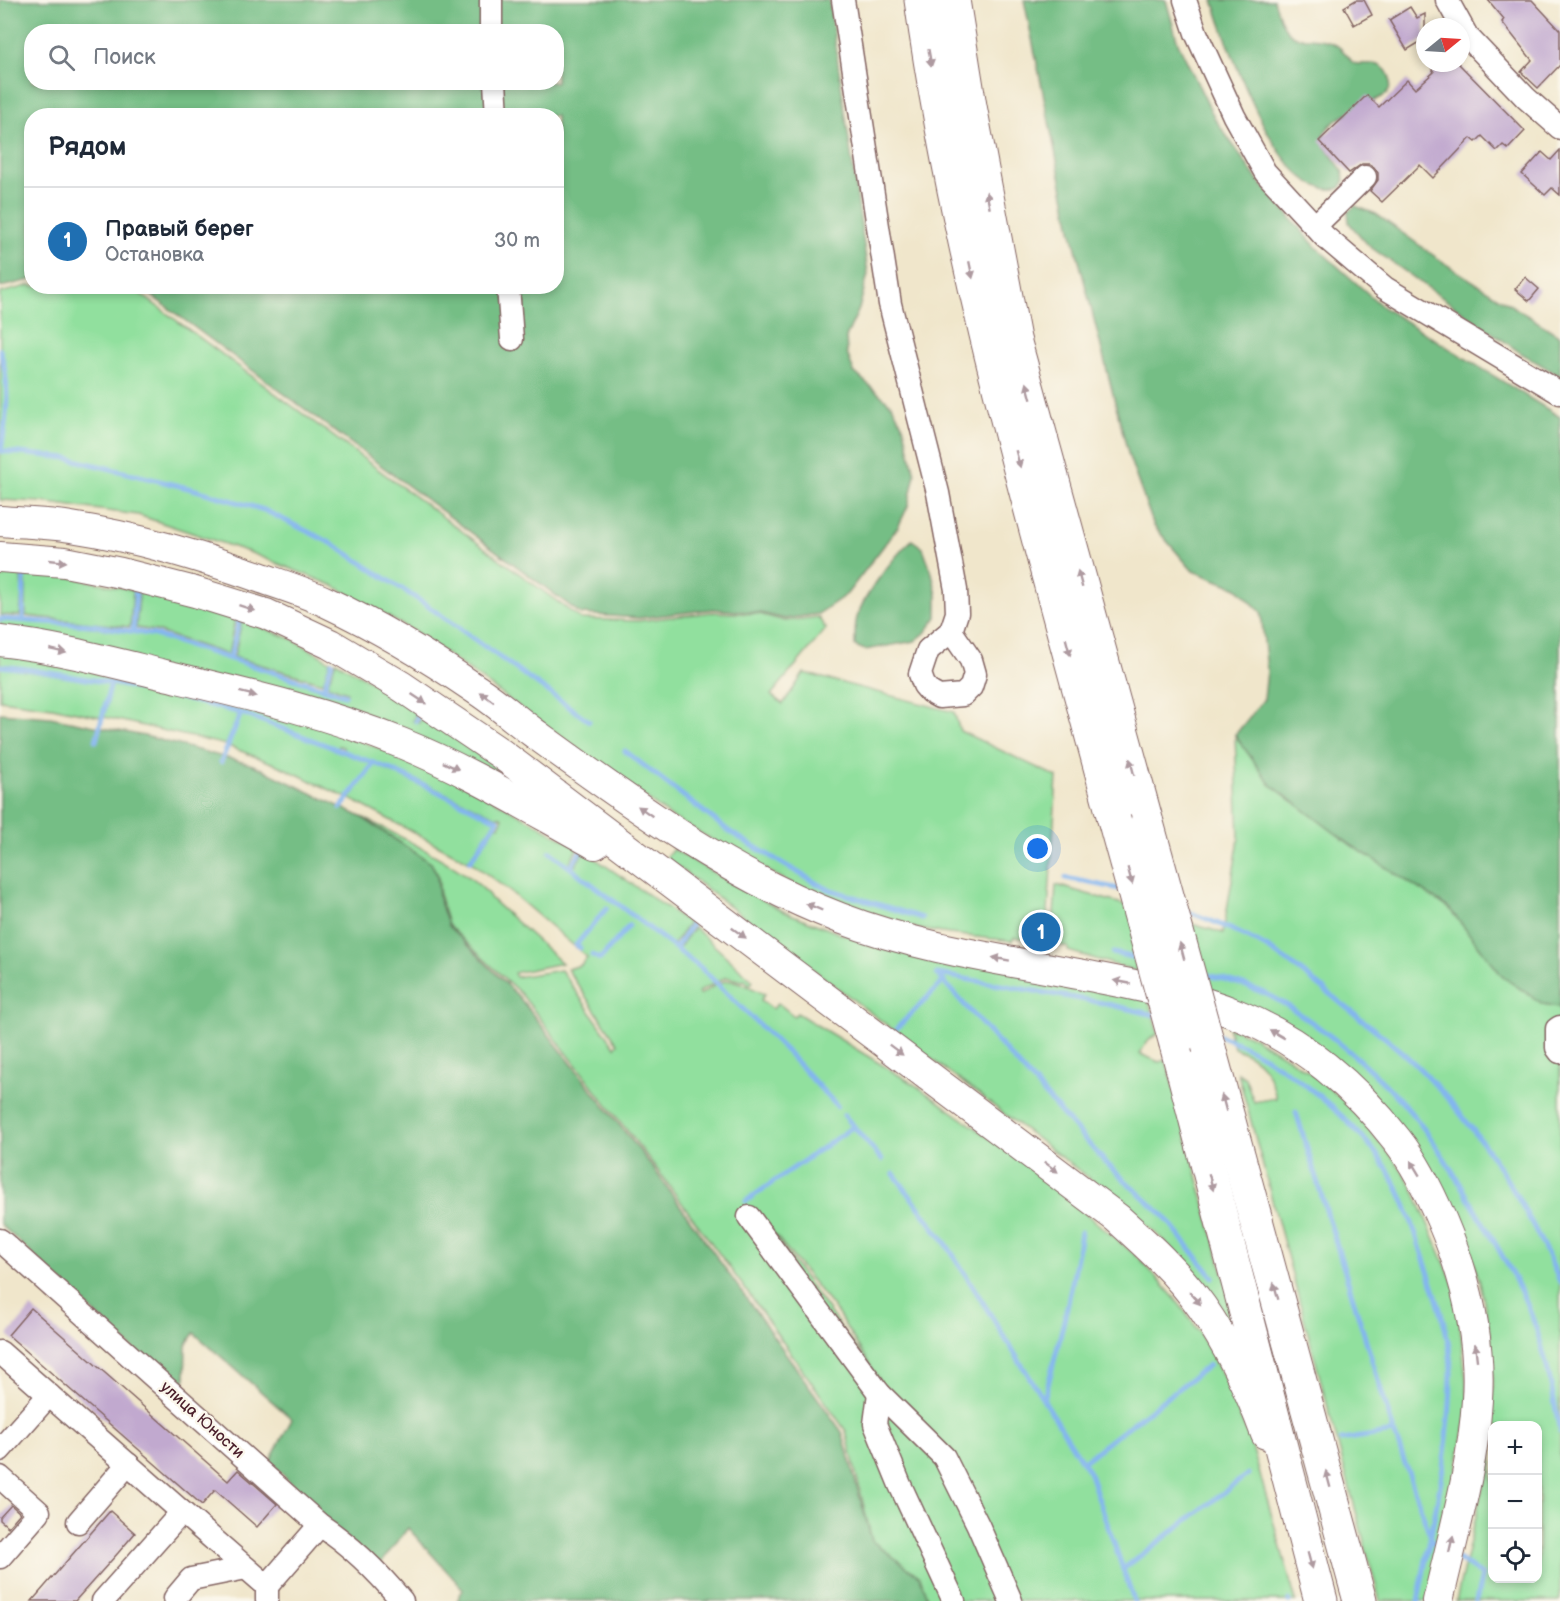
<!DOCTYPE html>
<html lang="ru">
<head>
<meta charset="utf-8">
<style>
	:root { --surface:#fff; --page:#f2f2f3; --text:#1f2937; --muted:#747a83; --line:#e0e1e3; --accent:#1f6fb2 }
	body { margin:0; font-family:"Balsamiq Sans",sans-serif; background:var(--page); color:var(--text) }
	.controls { position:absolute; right:18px; bottom:18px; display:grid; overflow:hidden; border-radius:12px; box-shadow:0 3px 9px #0003 }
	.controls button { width:54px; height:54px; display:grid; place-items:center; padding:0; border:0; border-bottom:2px solid var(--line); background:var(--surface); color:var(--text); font:30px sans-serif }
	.compass { position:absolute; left:1416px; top:18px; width:54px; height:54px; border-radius:50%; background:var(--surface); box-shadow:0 3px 9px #0003; rotate:72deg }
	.you { position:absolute; left:1038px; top:849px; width:21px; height:21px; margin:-15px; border:4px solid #fff; border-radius:50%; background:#1a73e8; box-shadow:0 0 0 9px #1a73e833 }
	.badge { display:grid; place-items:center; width:39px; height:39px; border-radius:50%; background:var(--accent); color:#fff; font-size:20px; font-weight:700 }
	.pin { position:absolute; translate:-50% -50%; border:3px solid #fff; box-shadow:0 2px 6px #0006 }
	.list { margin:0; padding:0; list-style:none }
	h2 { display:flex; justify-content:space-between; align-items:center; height:78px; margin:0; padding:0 24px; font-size:26px }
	h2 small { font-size:20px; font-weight:400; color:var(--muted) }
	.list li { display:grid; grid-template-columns:39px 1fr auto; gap:18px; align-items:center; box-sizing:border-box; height:108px; padding:0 24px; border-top:2px solid var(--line) }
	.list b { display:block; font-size:22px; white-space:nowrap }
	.list p { margin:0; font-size:20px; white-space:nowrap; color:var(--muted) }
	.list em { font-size:20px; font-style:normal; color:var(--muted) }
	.icon { flex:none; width:33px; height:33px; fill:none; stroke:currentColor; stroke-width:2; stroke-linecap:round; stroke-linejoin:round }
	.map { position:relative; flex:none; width:1560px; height:1601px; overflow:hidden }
	.search { position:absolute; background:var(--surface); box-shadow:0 3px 9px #0003; left:24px; top:24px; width:540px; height:66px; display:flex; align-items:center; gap:15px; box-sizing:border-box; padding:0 21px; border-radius:24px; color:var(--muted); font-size:22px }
	.panel { position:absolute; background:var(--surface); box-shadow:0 3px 9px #0003; left:24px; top:108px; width:540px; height:186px; border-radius:24px }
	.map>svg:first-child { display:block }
	.green { fill:#91e09e; stroke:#6e8064; stroke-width:1.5; fill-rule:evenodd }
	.forest { fill:#74be85; stroke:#5f6e58; stroke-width:1.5; fill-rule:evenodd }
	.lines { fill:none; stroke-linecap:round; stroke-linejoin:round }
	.stream { stroke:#83b5ef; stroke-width:5 }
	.building { fill:#c1a9cf }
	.minor-casing { stroke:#846563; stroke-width:25 }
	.major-casing { stroke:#846563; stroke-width:32 }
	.highway-casing { stroke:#846563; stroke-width:35 }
	.minor { stroke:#fff; stroke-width:22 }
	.major { stroke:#fff; stroke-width:30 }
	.highway { stroke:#fff; stroke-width:33 }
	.highway-bridge-casing { stroke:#846563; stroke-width:35; stroke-linecap:butt }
	.highway-bridge { stroke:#fff; stroke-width:33 }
	.oneway { fill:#ae9aa0 }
	.labels { text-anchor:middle; stroke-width:5; stroke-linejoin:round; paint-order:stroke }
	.street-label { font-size:16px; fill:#4a1f2b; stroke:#fbf7ec }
</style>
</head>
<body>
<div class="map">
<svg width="1560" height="1601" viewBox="0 0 1560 1601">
	<rect width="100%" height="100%" fill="#fbf7ec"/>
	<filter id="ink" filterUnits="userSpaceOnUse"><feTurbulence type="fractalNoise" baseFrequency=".0167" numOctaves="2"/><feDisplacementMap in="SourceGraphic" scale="12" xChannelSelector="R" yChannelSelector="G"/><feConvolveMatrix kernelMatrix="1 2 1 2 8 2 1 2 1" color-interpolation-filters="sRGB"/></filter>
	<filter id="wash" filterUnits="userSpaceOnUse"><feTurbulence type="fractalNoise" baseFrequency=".008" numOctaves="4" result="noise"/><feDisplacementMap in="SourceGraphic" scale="24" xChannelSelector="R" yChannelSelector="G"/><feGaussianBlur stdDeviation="1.35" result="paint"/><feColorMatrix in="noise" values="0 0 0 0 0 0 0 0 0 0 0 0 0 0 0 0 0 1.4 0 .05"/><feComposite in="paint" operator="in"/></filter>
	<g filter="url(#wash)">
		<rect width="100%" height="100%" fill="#f0e6cb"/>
		<g class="green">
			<path d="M31 285 32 286 131 287 581 619 638 621 712 612 759 614 785 621 818 617 826 629 771 695 783 704 804 673 954 712 960 731 1057 777 1046 942 1014 937 1012 941 949 934 918 929 803 890 673 818 420 635 334 586 249 552 138 515 41 502 0 500V293Z"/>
			<path d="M0 567 20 568 22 591 20 616 0 615Z"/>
			<path d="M26 568 133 590 130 627 26 616Z"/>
			<path d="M140 587 235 620 228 655 156 631 136 628Z"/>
			<path d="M0 619 93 627 156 636 346 696 347 692 327 685 336 661 417 709 413 721 419 723 423 713 497 768 495 773 0 632Z"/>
			<path d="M242 620 292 639 330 661 323 683 234 657Z"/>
			<path d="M0 651 170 685 168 693 29 668 0 664Z"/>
			<path d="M0 667 110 684 101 717 52 707 0 700Z"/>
			<path d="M112 685 178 697 239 714 226 745 104 717Z"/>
			<path d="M176 686 271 708 441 771 578 847 570 862 575 866 584 851 689 923 674 944 679 948 694 927 753 981 750 985 744 980 742 981 726 977 698 992 699 995C707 991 716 983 725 981 735 978 755 990 765 994L761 1000 773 1009 778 1003 794 1016 797 1013 915 1085 1026 1164 1140 1259 1178 1302 1198 1330 1224 1378 1251 1443 1296 1601H928L920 1577 872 1541 846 1431 746 1290 653 1164 521 994 448 925 440 897 438 875 431 863 362 817C389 831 479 874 491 899L562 963 514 973 516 977 561 970 615 1047 618 1044 567 969 581 965 587 957 513 894 471 862 497 825 499 826 503 818 498 816 497 817 388 767 343 751V747L339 746 338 749 242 712 174 694ZM753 1207 836 1311 880 1381Z"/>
			<path d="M242 714 372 764 347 798 282 767 228 746Z"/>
			<path d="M1235 735 1270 784 1351 845 1449 908 1503 977 1543 1004 1560 1007V1601H1456L1484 1482 1490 1439 1493 1384 1490 1333 1480 1282 1463 1231 1450 1202 1430 1167 1371 1092 1140 972 1068 951V947L1052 944 1056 885 1223 933 1239 839ZM1492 1426H1538V1578H1492Z"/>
			<path d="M374 764 496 820 468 861 350 799Z"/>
			<path d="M673 849 731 883 785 912 841 934 1148 998 1158 1034C1148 1039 1145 1044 1140 1054L1159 1062 1166 1060 1235 1317 1226 1320 1197 1277 1164 1240 1110 1194 666 858Z"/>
			<path d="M1228 1027 1251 1036 1280 1053 1309 1072 1343 1100 1393 1158 1411 1184 1456 1290 1469 1406 1431 1601H1380L1238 1073 1245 1078 1254 1102 1276 1098C1270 1071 1261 1058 1234 1048Z"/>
		</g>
		<g class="forest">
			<path d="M0 0H829L868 274 859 309 846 337 847 353 854 372 892 405 904 428 915 474 908 506 898 527 847 594 818 614 785 619 760 613 713 609 639 618 581 614 140 287 556 286V116H32L31 280 0 287ZM32 32H556V82H32Z"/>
			<path d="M1024 0H1166L1178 43 1215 119 1256 178 1315 246 1384 308 1560 417V1007L1543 1004 1503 977 1449 908 1351 845 1270 784 1235 735 1264 699 1267 671 1261 612 1237 588 1193 571 1154 526 1129 457 1071 229Z"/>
			<path d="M1213 0H1274C1278 11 1281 27 1291 34 1296 39 1303 38 1309 38 1332 39 1340 45 1353 63 1360 65 1365 63 1373 64 1389 65 1394 82 1387 94 1370 105 1320 119 1322 143L1343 171 1344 182 1340 188C1279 204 1227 43 1213 0Z"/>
			<path d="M1355 206 1376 214 1444 263 1560 336V376L1521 353 1369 246 1349 223 1348 212Z"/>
			<path d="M912 540 923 548 932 573 937 595V617L925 633 915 641 865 650 855 646C855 638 855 629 856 622 859 600 896 554 912 540Z"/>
			<path d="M0 713 50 717 149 737 253 765 361 817 431 863 437 875 439 898 448 925 519 997 651 1165 842 1432 872 1541 920 1577 928 1601H457L463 1589 408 1528 377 1568 313 1507 270 1461 292 1419 194 1333 186 1345 185 1382 172 1386 0 1224Z"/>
		</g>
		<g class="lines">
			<g class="stream">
				<path d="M0 350C11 385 7 416 1 451L67 458 196 490 264 510 333 544 425 604 589 721"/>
				<path d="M0 619 92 625 155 635 345 695"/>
				<path d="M23 619 24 571"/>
				<path d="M133 631 136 589"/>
				<path d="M230 658 239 621"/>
				<path d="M0 666 26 669 111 683 178 697 241 713 387 768 498 820 470 861"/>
				<path d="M324 687 332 662"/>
				<path d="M416 721 419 711"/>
				<path d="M96 741 111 683"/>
				<path d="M625 751 730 832 785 865 825 888 922 918"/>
				<path d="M221 762 241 713"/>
				<path d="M341 808 374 763"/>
				<path d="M550 852 701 968 788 1053 837 1106"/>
				<path d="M571 867 582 849"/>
				<path d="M1066 878 1120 889"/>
				<path d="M1183 910C1211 920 1240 932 1266 947 1293 963 1317 984 1342 1004 1370 1026 1400 1048 1425 1074 1484 1134 1527 1206 1560 1282"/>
				<path d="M580 948 576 945 607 908"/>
				<path d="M676 948 691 925"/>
				<path d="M1113 953 1141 959"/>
				<path d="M592 955 600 959 629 926"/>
				<path d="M1199 973C1226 979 1253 986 1276 999 1325 1027 1383 1077 1418 1121 1443 1153 1463 1189 1484 1224 1500 1252 1521 1287 1532 1317 1546 1354 1553 1393 1560 1432"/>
				<path d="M1155 1015 1103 1003 937 974 1106 1163 1165 1217 1213 1277"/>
				<path d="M897 1028 944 981"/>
				<path d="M1218 1035C1278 1055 1364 1125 1394 1181 1410 1210 1418 1243 1429 1274 1439 1305 1451 1339 1451 1372 1451 1450 1432 1525 1418 1601"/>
				<path d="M1296 1112 1394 1432 1430 1535 1433 1542 1440 1547"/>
				<path d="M844 1115 882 1160"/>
				<path d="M894 1174 947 1245 1090 1474 1134 1601"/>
				<path d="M746 1201 854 1126"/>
				<path d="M1044 1399C1059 1344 1073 1288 1081 1232"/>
				<path d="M1341 1440 1394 1432"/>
				<path d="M1082 1462 1209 1365"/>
				<path d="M1458 1559 1482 1575 1476 1601"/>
				<path d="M1123 1569 1248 1474"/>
				<path d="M1289 1601V1600"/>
			</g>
		</g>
		<g id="blocks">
			<g class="building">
				<path d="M1356 0H1364L1372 15 1354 25 1344 7Z"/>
				<path d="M1488 0H1532L1560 30V65L1538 88 1521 72 1532 60 1502 22 1504 19Z"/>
				<path d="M1410 7 1417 18 1425 14V39L1407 50 1389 20Z"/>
				<path d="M1429 63H1458L1525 131 1508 149 1503 145 1497 151 1482 136 1476 142 1471 138 1433 178 1420 165 1382 202 1370 191 1378 180V173L1374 167 1369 164H1362L1349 173 1319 141 1367 95 1379 107 1407 80 1415 89 1434 72Z"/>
				<path d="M1560 150V195L1552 188 1545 195 1522 174 1542 152 1551 160Z"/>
				<path d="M1525 277 1539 289 1529 301 1515 289Z"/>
				<path d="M31 1308 228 1481 238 1470 277 1504 257 1527 215 1490 202 1505 8 1335Z"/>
				<path d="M11 1505 20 1513 8 1527 0 1520V1517Z"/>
				<path d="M110 1511 135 1533 118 1553 75 1601H32Z"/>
			</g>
		</g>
	</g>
	<g filter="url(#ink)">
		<use href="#blocks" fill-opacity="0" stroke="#846563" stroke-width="1.5"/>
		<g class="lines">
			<g class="minor-casing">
				<g id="minor">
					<path d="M491 0V32"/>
					<path d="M843 0 890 304 938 493 956 590 957 613 951 631 928 650 920 674 924 685 930 692 939 697 963 695 971 687 975 674 971 660 951 631"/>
					<path d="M1185 0 1196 33 1234 116 1265 172 1325 237 1385 288 1560 393"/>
					<path d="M1447 0 1467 36 1526 98 1560 128"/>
					<path d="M495 82 497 116"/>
					<path d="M1315 226 1365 177"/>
					<path d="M508 286 512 339"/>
					<path d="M1560 1027 1557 1029V1048L1560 1052"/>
					<path d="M749 1217 879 1393 944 1457 978 1525 1011 1601"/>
					<path d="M0 1240 320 1525C352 1546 378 1572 402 1601"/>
					<path d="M0 1352 182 1512 103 1601"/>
					<path d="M879 1393 875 1424 900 1485 954 1601"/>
					<path d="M0 1450 49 1395"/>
					<path d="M0 1477 39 1512 0 1557"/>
					<path d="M182 1512 267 1586V1601"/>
					<path d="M78 1522 128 1464"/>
					<path d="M267 1586 320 1525"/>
					<path d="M175 1598 191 1579 246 1568"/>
				</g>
			</g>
			<g class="major-casing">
				<g id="major">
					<path d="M0 521C24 523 48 523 71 527 136 537 198 556 259 577 282 585 305 592 326 602 379 627 429 657 477 690 497 703 515 719 534 733 630 803 728 875 840 918 923 950 1013 961 1099 978 1146 987 1194 997 1238 1015 1301 1040 1356 1087 1397 1140 1416 1164 1430 1193 1442 1221 1466 1277 1481 1339 1477 1400 1473 1468 1453 1535 1438 1601"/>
					<path d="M0 557 65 562 121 573 195 592 266 614 330 644 401 686 500 753 1117 1218C1147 1245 1178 1273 1202 1307 1229 1346 1250 1390 1266 1434"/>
					<path d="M0 641C55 647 111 662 165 675 245 694 325 712 401 743 468 770 531 809 595 844"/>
				</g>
			</g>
			<g class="highway-casing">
				<g id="highway">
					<path d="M921 0C960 278 1042 548 1114 819"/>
					<path d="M953 0 970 106 1014 339 1147 823"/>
					<path d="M1176 1044 1321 1601"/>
					<path d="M1209 1048 1360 1601"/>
				</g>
			</g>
			<use href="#minor" class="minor"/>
			<use href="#major" class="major"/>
			<use href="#highway" class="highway"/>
			<g class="highway-bridge-casing">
				<g id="highway-bridge">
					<path d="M1114 819 1176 1044"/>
					<path d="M1147 823 1209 1048"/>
				</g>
			</g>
			<use href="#highway-bridge" class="highway-bridge"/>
		</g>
		<defs><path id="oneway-solid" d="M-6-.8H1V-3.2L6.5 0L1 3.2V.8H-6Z" transform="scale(1.5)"/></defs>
		<g class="oneway">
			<use href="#oneway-solid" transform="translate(930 58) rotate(80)"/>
			<use href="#oneway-solid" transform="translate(988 200) rotate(-101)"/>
			<use href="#oneway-solid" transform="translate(971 270) rotate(78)"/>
			<use href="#oneway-solid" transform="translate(1029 391) rotate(-105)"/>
			<use href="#oneway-solid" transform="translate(1018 459) rotate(75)"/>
			<use href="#oneway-solid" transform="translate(58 561) rotate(6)"/>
			<use href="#oneway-solid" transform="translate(1080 579) rotate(-105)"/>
			<use href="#oneway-solid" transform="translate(247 608) rotate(18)"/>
			<use href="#oneway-solid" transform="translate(1068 647) rotate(75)"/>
			<use href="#oneway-solid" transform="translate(58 651) rotate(13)"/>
			<use href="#oneway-solid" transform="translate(248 694) rotate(14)"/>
			<use href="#oneway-solid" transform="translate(487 697) rotate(-143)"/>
			<use href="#oneway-solid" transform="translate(419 699) rotate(34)"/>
			<use href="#oneway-solid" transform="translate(451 766) rotate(25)"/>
			<use href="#oneway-solid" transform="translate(1132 767) rotate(-105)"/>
			<use href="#oneway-solid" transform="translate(645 811) rotate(-145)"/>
			<use href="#oneway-solid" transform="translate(1130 876) rotate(75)"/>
			<use href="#oneway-solid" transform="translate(814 907) rotate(-157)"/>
			<use href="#oneway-solid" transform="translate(739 933) rotate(36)"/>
			<use href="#oneway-solid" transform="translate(1182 951) rotate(-105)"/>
			<use href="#oneway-solid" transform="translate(1001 959) rotate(-170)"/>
			<use href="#oneway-solid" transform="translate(1122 982) rotate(-169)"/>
			<use href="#oneway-solid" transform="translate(1277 1034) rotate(-150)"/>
			<use href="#oneway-solid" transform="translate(896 1050) rotate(37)"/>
			<use href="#oneway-solid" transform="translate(1224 1103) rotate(-105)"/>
			<use href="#oneway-solid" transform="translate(1051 1167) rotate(37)"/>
			<use href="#oneway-solid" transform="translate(1415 1168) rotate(-121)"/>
			<use href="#oneway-solid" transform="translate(1211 1182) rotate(75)"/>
			<use href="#oneway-solid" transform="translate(1276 1291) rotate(-105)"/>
			<use href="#oneway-solid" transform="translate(1195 1298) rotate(50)"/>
			<use href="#oneway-solid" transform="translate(1476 1352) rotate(-97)"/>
			<use href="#oneway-solid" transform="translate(1328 1479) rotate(-105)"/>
			<use href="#oneway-solid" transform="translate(1451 1544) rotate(-77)"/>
			<use href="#oneway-solid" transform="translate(1310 1561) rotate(75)"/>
		</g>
	</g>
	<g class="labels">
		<g class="street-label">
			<text transform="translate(203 1419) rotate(42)" y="6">улица Юности</text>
		</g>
	</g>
</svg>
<div class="controls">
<button>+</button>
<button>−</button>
<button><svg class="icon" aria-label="locate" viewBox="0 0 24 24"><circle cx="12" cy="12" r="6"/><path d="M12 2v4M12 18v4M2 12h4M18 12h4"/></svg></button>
</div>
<svg class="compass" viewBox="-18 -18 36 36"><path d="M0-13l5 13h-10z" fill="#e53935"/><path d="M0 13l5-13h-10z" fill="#747a83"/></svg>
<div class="you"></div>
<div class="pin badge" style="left:1041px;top:932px">1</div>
<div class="search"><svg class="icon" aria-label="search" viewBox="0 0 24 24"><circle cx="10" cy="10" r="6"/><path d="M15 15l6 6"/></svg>Поиск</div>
<section class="panel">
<h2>Рядом<small></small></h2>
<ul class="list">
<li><span class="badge">1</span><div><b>Правый берег</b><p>Остановка</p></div><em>30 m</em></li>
</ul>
</section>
</div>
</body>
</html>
